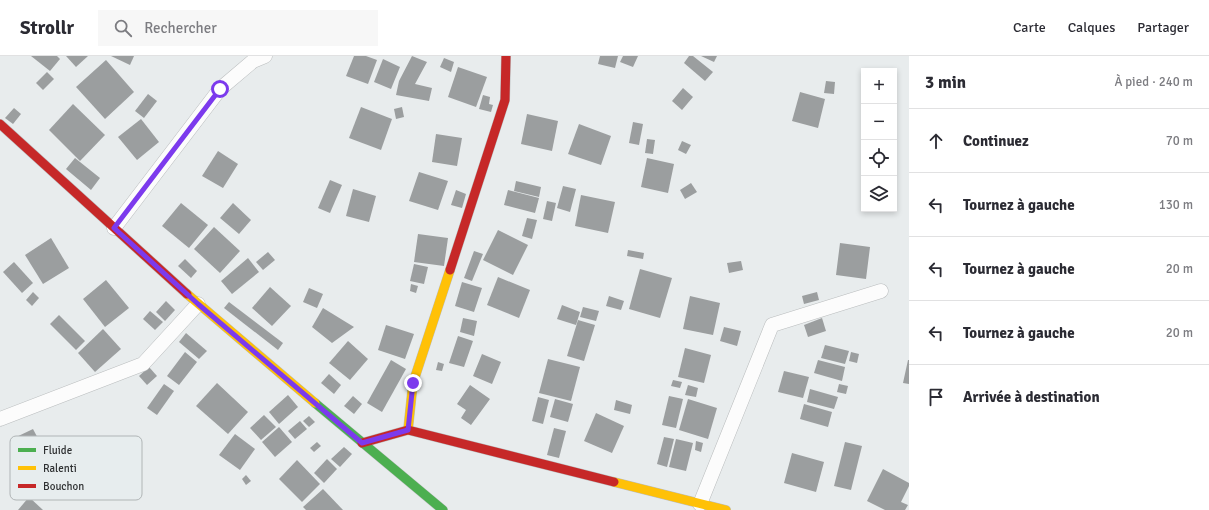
<!DOCTYPE html>
<html lang="fr">
<head>
<meta charset="utf-8">
<style>
	:root { --surface:#fff; --page:#f7f7f7; --text:#2b2b33; --muted:#7c7c81; --line:#e1e1e2 }
	body { margin:0; font-family:Signika,sans-serif; background:var(--page); color:var(--text) }
	.controls { position:absolute; right:12px; top:12px; display:grid; overflow:hidden; border-radius:0px; box-shadow:0 2px 6px #0003 }
	.controls button { width:36px; height:36px; display:grid; place-items:center; padding:0; border:0; border-bottom:1px solid var(--line); background:var(--surface); color:var(--text); font:20px sans-serif }
	.stop { position:absolute; width:12px; height:12px; margin:-9px; border:3px solid #7c3aed; border-radius:50%; background:#fff }
	.stop.end { background:#7c3aed; border-color:#fff; box-shadow:0 1px 4px #0008 }
	.list { margin:0; padding:0; list-style:none }
	h2 { display:flex; justify-content:space-between; align-items:center; height:52px; margin:0; padding:0 16px; font-size:17px }
	h2 small { font-size:13px; font-weight:400; color:var(--muted) }
	.list li { display:grid; grid-template-columns:26px 1fr auto; gap:12px; align-items:center; box-sizing:border-box; height:64px; padding:0 16px; border-top:1px solid var(--line) }
	.list b { display:block; font-size:15px; white-space:nowrap }
	.list em { font-size:13px; font-style:normal; color:var(--muted) }
	.icon { flex:none; width:22px; height:22px; fill:none; stroke:currentColor; stroke-width:2; stroke-linecap:round; stroke-linejoin:round }
	.map { position:relative; flex:none; width:909px; height:454px; overflow:hidden }
	header { display:flex; align-items:center; gap:24px; box-sizing:border-box; height:56px; padding:0 20px; background:var(--surface); border-bottom:1px solid var(--line) }
	header strong { font-size:19px }
	nav { display:flex; gap:22px; margin-inline-start:auto; font-size:14px }
	.search { width:280px; height:36px; background:var(--page); display:flex; align-items:center; gap:10px; box-sizing:border-box; padding:0 14px; border-radius:0px; color:var(--muted); font-size:15px }
	main { display:flex }
	aside { flex:1; background:var(--surface) }
	.map>svg:first-child { display:block }
	.building { fill:#9b9e9f }
	.lines { fill:none; stroke-linecap:round; stroke-linejoin:round }
	.street-casing { stroke:#babdbe; stroke-width:15 }
	.fast-casing { stroke:#babdbe; stroke-width:10 }
	.slow-casing { stroke:#babdbe; stroke-width:10 }
	.jam-casing { stroke:#babdbe; stroke-width:10 }
	.street { stroke:#fcfcfc; stroke-width:14 }
	.fast { stroke:#4caf50; stroke-width:9 }
	.slow { stroke:#ffc107; stroke-width:9 }
	.jam { stroke:#c62828; stroke-width:9 }
	.route { stroke:#7c3aed; stroke-width:5 }
	.key { fill:#e7edee; stroke:#b0b5b6; stroke-width:1 }
	.key-label { font-size:11px; fill:#2f3132 }
</style>
</head>
<body>
<header>
<strong>Strollr</strong>
<div class="search"><svg class="icon" aria-label="search" viewBox="0 0 24 24"><circle cx="10" cy="10" r="6"/><path d="M15 15l6 6"/></svg>Rechercher</div>
<nav><a>Carte</a><a>Calques</a><a>Partager</a></nav>
</header>
<main>
<div class="map">
<svg width="909" height="454" viewBox="0 0 909 454">
	<rect width="100%" height="100%" fill="#e8eced"/>
	<g class="building">
		<path d="M31 0H57L60 3 50 15Z"/>
		<path d="M66 0H88L76 11Z"/>
		<path d="M111 0H134L130 9Z"/>
		<path d="M354 0H366L377 4 368 28 346 20Z"/>
		<path d="M412 0 427 6 415 28 432 32 429 45 396 39 399 25Z"/>
		<path d="M600 0H618L615 12 598 8Z"/>
		<path d="M623 0H638L633 11 620 6Z"/>
		<path d="M689 0H693L713 16 705 25 684 7Z"/>
		<path d="M701 0H717L714 6Z"/>
		<path d="M444 2 454 6 451 16 440 11Z"/>
		<path d="M383 3 400 11 391 33 374 26Z"/>
		<path d="M106 4 134 36 105 63 76 31Z"/>
		<path d="M458 11 487 21 476 51 448 41Z"/>
		<path d="M47 16 54 23 43 34 36 27Z"/>
		<path d="M826 25 835 26 834 38 824 37Z"/>
		<path d="M683 32 693 41 682 54 672 45Z"/>
		<path d="M800 36 825 43 818 72 792 65Z"/>
		<path d="M148 38 157 45 144 62 135 55Z"/>
		<path d="M483 39 490 41 489 48 493 49 491 56 479 53Z"/>
		<path d="M73 48 105 79 80 105 49 74Z"/>
		<path d="M361 51 392 63 381 94 349 82Z"/>
		<path d="M402 51 404 61 396 63 394 53Z"/>
		<path d="M14 52 21 58 13 68 5 62Z"/>
		<path d="M527 58 558 65 552 95 521 88Z"/>
		<path d="M141 63 159 86 137 104 118 81Z"/>
		<path d="M633 66 643 68 639 89 629 87Z"/>
		<path d="M579 68 611 80 601 109 568 98Z"/>
		<path d="M436 78 462 82 457 110 432 106Z"/>
		<path d="M647 83 655 84 653 98 645 97Z"/>
		<path d="M682 85 691 89 686 98 678 94Z"/>
		<path d="M218 95 238 108 223 132 202 120Z"/>
		<path d="M75 102 100 122 91 134 66 113Z"/>
		<path d="M647 102 674 108 668 137 641 131Z"/>
		<path d="M419 116 448 125 438 154 409 145Z"/>
		<path d="M330 124 342 129 330 157 318 152Z"/>
		<path d="M516 125 541 131 539 141 514 135Z"/>
		<path d="M691 127 697 136 685 143 680 134Z"/>
		<path d="M563 130 576 133 570 156 557 152Z"/>
		<path d="M353 133 376 140 369 166 346 160Z"/>
		<path d="M456 134 466 138 462 152 451 149Z"/>
		<path d="M508 134 539 142 535 157 504 149Z"/>
		<path d="M581 139 615 146 608 177 575 170Z"/>
		<path d="M547 145 556 147 552 165 543 163Z"/>
		<path d="M181 147 208 169 189 192 162 170Z"/>
		<path d="M233 147 251 164 239 178 220 162Z"/>
		<path d="M527 162 537 164 532 183 522 180Z"/>
		<path d="M214 171 240 195 220 217 194 193Z"/>
		<path d="M498 174 528 189 513 219 483 204Z"/>
		<path d="M418 178 448 182 444 210 414 206Z"/>
		<path d="M51 182 69 212 43 228 25 199Z"/>
		<path d="M840 187 870 191 866 223 836 219Z"/>
		<path d="M628 194 644 197 643 203 627 200Z"/>
		<path d="M474 195 483 198 472 225 464 222Z"/>
		<path d="M268 196 275 204 263 214 256 206Z"/>
		<path d="M248 202 259 216 232 238 221 225Z"/>
		<path d="M185 203 197 215 191 222 178 210Z"/>
		<path d="M741 205 743 214 729 217 727 207Z"/>
		<path d="M14 206 33 227 22 237 3 216Z"/>
		<path d="M414 208 428 211 424 228 410 225Z"/>
		<path d="M640 213 672 222 660 262 629 253Z"/>
		<path d="M498 221 530 234 519 262 487 249Z"/>
		<path d="M106 224 129 252 105 271 83 243Z"/>
		<path d="M462 226 482 232 474 256 455 250Z"/>
		<path d="M411 228 418 230 416 237 410 235Z"/>
		<path d="M270 231 291 250 272 270 252 252Z"/>
		<path d="M309 232 323 238 317 252 303 246Z"/>
		<path d="M33 236 39 242 32 250 26 244Z"/>
		<path d="M817 236 819 244 804 248 802 240Z"/>
		<path d="M609 240 624 245 621 254 606 250Z"/>
		<path d="M690 240 720 247 713 279 683 273Z"/>
		<path d="M166 245 175 254 165 265 156 256Z"/>
		<path d="M229 246 283 287 278 294 224 252Z"/>
		<path d="M562 249 580 256 576 269 557 263Z"/>
		<path d="M583 251 599 255 596 265 580 261Z"/>
		<path d="M323 252 354 271 332 287 312 271Z"/>
		<path d="M150 255 163 266 155 274 143 263Z"/>
		<path d="M59 259 85 285 76 294 50 268Z"/>
		<path d="M463 262 477 265 474 280 460 276Z"/>
		<path d="M822 262 826 275 808 281 804 269Z"/>
		<path d="M578 264 595 269 584 305 567 300Z"/>
		<path d="M386 269 414 278 405 303 378 294Z"/>
		<path d="M724 271 741 275 737 290 720 285Z"/>
		<path d="M103 273 121 293 95 316 78 297Z"/>
		<path d="M186 277 207 295 199 303 179 286Z"/>
		<path d="M458 280 473 285 464 311 449 307Z"/>
		<path d="M348 285 368 303 350 324 329 307Z"/>
		<path d="M825 289 849 295 845 308 821 302Z"/>
		<path d="M685 292 711 299 704 327 678 321Z"/>
		<path d="M185 296 197 306 179 329 167 320Z"/>
		<path d="M851 296 859 298 857 307 849 305Z"/>
		<path d="M482 298 501 306 492 328 473 320Z"/>
		<path d="M548 303 580 311 571 345 539 337Z"/>
		<path d="M391 304 406 313 382 356 367 347Z"/>
		<path d="M818 304 845 311 842 325 814 317Z"/>
		<path d="M908 304H909V328L903 327Z"/>
		<path d="M438 306 444 308 442 315 436 314Z"/>
		<path d="M149 311 157 320 147 329 139 320Z"/>
		<path d="M784 315 809 321 803 342 778 336Z"/>
		<path d="M329 318 341 329 334 338 321 327Z"/>
		<path d="M673 324 682 326 680 332 671 330Z"/>
		<path d="M217 327 248 356 228 378 196 350Z"/>
		<path d="M164 328 174 335 157 359 147 352Z"/>
		<path d="M839 328 848 330 846 338 837 336Z"/>
		<path d="M470 329 490 343 471 369 461 362 466 354 457 348Z"/>
		<path d="M688 329 698 332 696 341 685 339Z"/>
		<path d="M810 333 838 341 834 353 807 346Z"/>
		<path d="M288 339 298 351 279 368 269 356Z"/>
		<path d="M353 340 362 348 354 358 344 350Z"/>
		<path d="M669 340 683 343 676 372 662 369Z"/>
		<path d="M538 341 549 344 543 368 532 365Z"/>
		<path d="M555 343 573 348 568 366 550 361Z"/>
		<path d="M688 343 717 352 708 383 679 374Z"/>
		<path d="M616 344 632 349 630 358 614 354Z"/>
		<path d="M804 348 832 356 828 371 800 363Z"/>
		<path d="M596 357 624 370 612 397 584 385Z"/>
		<path d="M264 359 276 371 261 384 250 372Z"/>
		<path d="M309 360 315 366 309 371 303 365Z"/>
		<path d="M300 365 307 373 295 383 288 375Z"/>
		<path d="M279 371 292 386 275 401 262 386Z"/>
		<path d="M554 372 566 375 559 402 547 399Z"/>
		<path d="M33 373 43 392 19 404 10 384Z"/>
		<path d="M235 378 255 393 240 414 219 399Z"/>
		<path d="M664 381 674 383 667 411 657 408Z"/>
		<path d="M676 383 693 387 686 415 669 411Z"/>
		<path d="M696 385 703 387 701 396 695 394Z"/>
		<path d="M317 386 321 390 314 396 310 392Z"/>
		<path d="M845 386 862 390 851 434 834 430Z"/>
		<path d="M344 391 352 398 340 411 331 403Z"/>
		<path d="M792 397 824 406 816 436 784 427Z"/>
		<path d="M327 403 337 413 324 427 314 417Z"/>
		<path d="M297 404 320 428 302 446 279 423Z"/>
		<path d="M883 413 909 427V430L901 446 908 449 905 454H885L867 445Z"/>
		<path d="M246 419 251 425 246 429 242 423Z"/>
		<path d="M323 433 343 454H306L303 451Z"/>
		<path d="M29 441 43 454H18Z"/>
	</g>
	<g class="lines">
		<g class="street-casing">
			<g id="street">
				<path d="M114 172 220 33 253 5 265 0"/>
				<path d="M0 363 143 308 198 248"/>
				<path d="M700 448 772 269 881 235"/>
			</g>
		</g>
		<g class="fast-casing">
			<path id="fast" d="M315 347 443 454"/>
		</g>
		<g class="slow-casing">
			<g id="slow">
				<path d="M187 238 315 347"/>
				<path d="M408 374 413 327 450 214"/>
				<path d="M614 426 726 454"/>
			</g>
		</g>
		<g class="jam-casing">
			<g id="jam">
				<path d="M0 68 187 238"/>
				<path d="M450 214 505 44 506 0"/>
				<path d="M362 387 408 374 614 426"/>
			</g>
		</g>
		<use href="#street" class="street"/>
		<use href="#fast" class="fast"/>
		<use href="#slow" class="slow"/>
		<use href="#jam" class="jam"/>
	</g>
	<g class="lines">
		<path class="route" d="M220 33 114 172 198 248 362 387 408 374 413 327"/>
	</g>
	<rect x="10" y="380" width="132" height="64" rx="6" class="key"/>
	<rect x="18" y="392" width="18" height="4" fill="#4caf50"/>
	<rect x="18" y="410" width="18" height="4" fill="#ffc107"/>
	<rect x="18" y="428" width="18" height="4" fill="#c62828"/>
	<g class="key-label">
		<text x="43" y="398">Fluide</text>
		<text x="43" y="416">Ralenti</text>
		<text x="43" y="434">Bouchon</text>
	</g>
</svg>
<div class="controls">
<button>+</button>
<button>−</button>
<button><svg class="icon" aria-label="locate" viewBox="0 0 24 24"><circle cx="12" cy="12" r="6"/><path d="M12 2v4M12 18v4M2 12h4M18 12h4"/></svg></button>
<button><svg class="icon" aria-label="layers" viewBox="0 0 24 24"><path d="M12 4l9 5-9 5-9-5zM3 14l9 5 9-5"/></svg></button>
</div>
<div class="stop" style="left:220px;top:33px"></div>
<div class="stop end" style="left:413px;top:327px"></div>
</div>
<aside>
<h2>3 min<small>À pied · 240 m</small></h2>
<ul class="list">
<li><svg class="icon" aria-label="ahead" viewBox="0 0 24 24"><path d="M12 20V5M6 11l6-6 6 6"/></svg><div><b>Continuez</b></div><em>70 m</em></li>
<li><svg class="icon" aria-label="left" viewBox="0 0 24 24"><path d="M17 20v-9H6M10 6l-5 5 5 5"/></svg><div><b>Tournez à gauche</b></div><em>130 m</em></li>
<li><svg class="icon" aria-label="left" viewBox="0 0 24 24"><path d="M17 20v-9H6M10 6l-5 5 5 5"/></svg><div><b>Tournez à gauche</b></div><em>20 m</em></li>
<li><svg class="icon" aria-label="left" viewBox="0 0 24 24"><path d="M17 20v-9H6M10 6l-5 5 5 5"/></svg><div><b>Tournez à gauche</b></div><em>20 m</em></li>
<li><svg class="icon" aria-label="arrive" viewBox="0 0 24 24"><path d="M6 21V4h12l-3 4 3 4H6"/></svg><div><b>Arrivée à destination</b></div></li>
</ul>
</aside>
</main>
</body>
</html>
